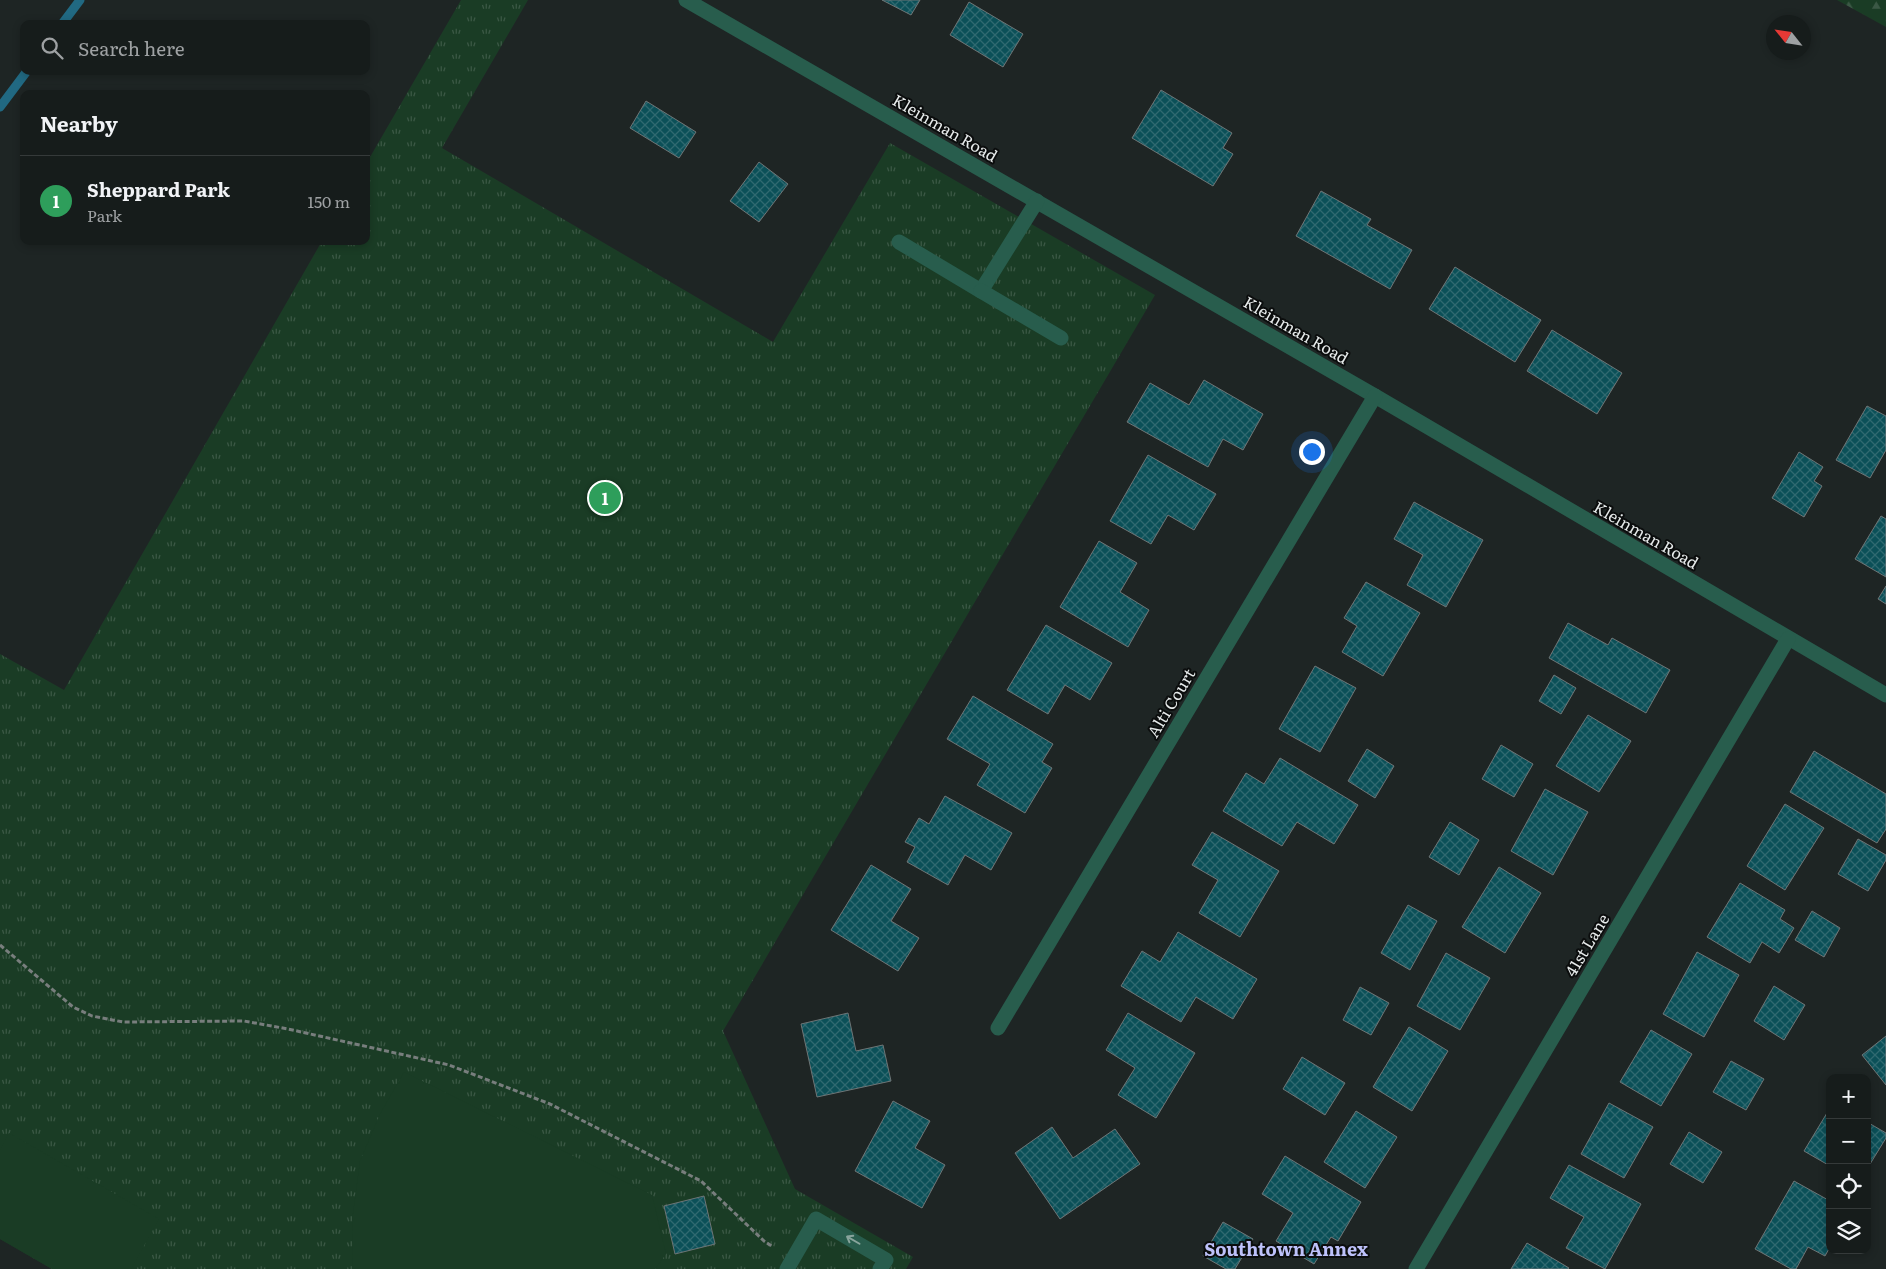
<!DOCTYPE html>
<html lang="en">
<head>
<meta charset="utf-8">
<style>
	:root { --surface:#161c1b; --page:#232928; --text:#f1f3f6; --muted:#9ea1a3; --line:#353a3a; --accent:#8c9099 }
	body { margin:0; font-family:Literata,serif; background:var(--page); color:var(--text) }
	.controls { position:absolute; right:15px; bottom:15px; display:grid; overflow:hidden; border-radius:10px; box-shadow:0 2px 8px #0003 }
	.controls button { width:45px; height:45px; display:grid; place-items:center; padding:0; border:0; border-bottom:1px solid var(--line); background:var(--surface); color:var(--text); font:25px sans-serif }
	.compass { position:absolute; left:1766px; top:15px; width:45px; height:45px; border-radius:50%; background:var(--surface); box-shadow:0 2px 8px #0003; rotate:300deg }
	.you { position:absolute; left:1311px; top:451px; width:18px; height:18px; margin:-12px; border:4px solid #fff; border-radius:50%; background:#1a73e8; box-shadow:0 0 0 8px #1a73e833 }
	.badge { display:grid; place-items:center; width:32px; height:32px; border-radius:50%; background:var(--accent); color:#fff; font-size:16px; font-weight:700 }
	.pin { position:absolute; translate:-50% -50%; border:2px solid #fff; box-shadow:0 1px 5px #0006 }
	.list { margin:0; padding:0; list-style:none }
	h2 { display:flex; justify-content:space-between; align-items:center; height:65px; margin:0; padding:0 20px; font-size:21px }
	h2 small { font-size:16px; font-weight:400; color:var(--muted) }
	.list li { display:grid; grid-template-columns:32px 1fr auto; gap:15px; align-items:center; box-sizing:border-box; height:90px; padding:0 20px; border-top:1px solid var(--line) }
	.list b { display:block; font-size:19px; white-space:nowrap }
	.list p { margin:0; font-size:16px; white-space:nowrap; color:var(--muted) }
	.list em { font-size:16px; font-style:normal; color:var(--muted) }
	.icon { flex:none; width:28px; height:28px; fill:none; stroke:currentColor; stroke-width:2; stroke-linecap:round; stroke-linejoin:round }
	.map { position:relative; flex:none; width:1886px; height:1269px; overflow:hidden }
	.search { position:absolute; background:var(--surface); box-shadow:0 2px 8px #0003; left:20px; top:20px; width:350px; height:55px; display:flex; align-items:center; gap:12px; box-sizing:border-box; padding:0 18px; border-radius:10px; color:var(--muted); font-size:19px }
	.panel { position:absolute; background:var(--surface); box-shadow:0 2px 8px #0003; left:20px; top:90px; width:350px; height:155px; border-radius:10px }
	.map>svg:first-child { display:block }
	.grass { fill:url(#grass-tufts) }
	.forest { fill:url(#forest-firs) }
	.pitch { fill:#1a3c25 }
	.lines { fill:none; stroke-linecap:round; stroke-linejoin:round }
	.stream { stroke:#216982; stroke-width:9 }
	.building { fill:url(#building-cross-hatch); stroke:#6e7576 }
	.path { stroke:#787e7d; stroke-width:3; stroke-dasharray:5 2.5; stroke-linecap:butt }
	.minor { stroke:#285d4d; stroke-width:15 }
	.oneway { stroke:#88a49c }
	.labels { text-anchor:middle; stroke-width:4; stroke-linejoin:round; paint-order:stroke }
	.street-label { font-size:16px; fill:#e7ebeb; stroke:#0b0d0d }
	.neighbourhood-label { font-size:18px; font-weight:bold; fill:#bdc1fa; stroke:#0b0d0d }
</style>
</head>
<body>
<div class="map">
<svg width="1886" height="1269" viewBox="0 0 1886 1269">
	<defs>
		<pattern id="grass-tufts" width="24" height="20" patternUnits="userSpaceOnUse" patternTransform="scale(1.25)"><rect width="24" height="20" fill="#1a3c25"/><path d="M3 7l-1-3M5 7V3M7 7l1-3M15 17l-1-3M17 17v-4M19 17l1-3" fill="none" stroke="#3b5845"/></pattern>
		<pattern id="forest-firs" width="22" height="20" patternUnits="userSpaceOnUse" patternTransform="scale(1.25)"><rect width="22" height="20" fill="#1a3c25"/><path d="M5 1l3.5 6h-7zM16 11l3.5 6h-7z" fill="#3b5845"/></pattern>
		<pattern id="building-cross-hatch" width="8" height="8" patternUnits="userSpaceOnUse" patternTransform="scale(1.25)"><rect width="8" height="8" fill="#0b5058"/><path d="M0 0l8 8M0 8l8-8" fill="none" stroke="#2f6970"/></pattern>
	</defs>
	<rect width="100%" height="100%" fill="#1e2524"/>
	<path class="grass" d="M461 0H528L442 148 773 342 890 143 1155 295 723 1031 795 1189 913 1257 906 1269H52L0 1239V654L64 690 322 241H366V164Z"/>
	<path class="forest" d="M1837 0H1886V27Z"/>
	<g class="pitch">
		<path d="M404 1072 652 1195 666 1254 655 1269H353L352 1221 360 1161 380 1114Z"/>
		<path d="M9 1133 159 1219 131 1269H52L0 1239V1150Z"/>
	</g>
	<g class="lines">
		<g class="stream">
			<path d="M62 24 80 0"/>
			<path d="M0 107 27 71"/>
		</g>
	</g>
	<g class="building">
		<path d="M882 0H920L911 15Z"/>
		<path d="M969 2 1023 34 1003 67 950 35Z"/>
		<path d="M1161 90 1232 133 1223 148 1233 154 1213 186 1132 138Z"/>
		<path d="M646 101 696 132 679 158 630 128Z"/>
		<path d="M759 162 788 184 759 222 730 201Z"/>
		<path d="M1321 191 1371 219 1367 225 1412 250 1390 289 1296 236Z"/>
		<path d="M1455 267 1541 320 1515 362 1429 309Z"/>
		<path d="M1552 330 1622 373 1597 414 1527 371Z"/>
		<path d="M1204 380 1263 414 1243 450 1223 439 1208 467 1127 422 1150 383 1189 405Z"/>
		<path d="M1867 406 1886 416V450L1870 478 1836 460Z"/>
		<path d="M1799 452 1823 467 1814 481 1822 486 1804 517 1772 498Z"/>
		<path d="M1148 455 1216 494 1194 530 1168 515 1151 544 1110 521Z"/>
		<path d="M1414 502 1483 540 1446 607 1407 585 1423 555 1394 539Z"/>
		<path d="M1881 516 1886 519V577L1855 559Z"/>
		<path d="M1099 541 1137 563 1120 592 1149 610 1128 647 1060 607Z"/>
		<path d="M1366 582 1420 613 1383 676 1342 652 1357 626 1344 618Z"/>
		<path d="M1886 586V604L1878 599Z"/>
		<path d="M1568 623 1608 645 1612 638 1670 670 1646 713 1549 658Z"/>
		<path d="M1046 625 1112 663 1090 700 1065 685 1048 714 1007 690Z"/>
		<path d="M1315 666 1356 688 1320 752 1279 729Z"/>
		<path d="M1554 675 1576 688 1561 714 1539 701Z"/>
		<path d="M973 696 1053 744 1042 762 1052 768 1025 813 977 785 990 764 947 739Z"/>
		<path d="M1588 715 1631 741 1599 792 1556 766Z"/>
		<path d="M1501 745 1533 764 1514 797 1482 779Z"/>
		<path d="M1367 749 1394 766 1375 798 1348 781Z"/>
		<path d="M1814 751 1886 794V829L1877 843 1790 792Z"/>
		<path d="M1280 758 1358 805 1334 844 1297 822 1282 846 1223 811 1246 773 1264 784Z"/>
		<path d="M1545 789 1588 812 1553 875 1511 851Z"/>
		<path d="M945 796 1012 833 991 870 965 855 948 885 907 862 915 847 905 842 919 818 929 824Z"/>
		<path d="M1785 804 1824 828 1785 890 1747 866Z"/>
		<path d="M1450 822 1479 840 1459 875 1429 857Z"/>
		<path d="M1212 832 1279 871 1240 937 1199 913 1218 880 1192 865Z"/>
		<path d="M1858 839 1886 855V860L1868 891 1838 874Z"/>
		<path d="M871 865 911 889 891 921 919 938 898 971 831 930Z"/>
		<path d="M1499 867 1541 893 1505 953 1462 927Z"/>
		<path d="M1740 883 1785 910 1780 919 1794 928 1779 953 1762 942 1750 963 1707 937Z"/>
		<path d="M1408 905 1437 921 1410 970 1381 953Z"/>
		<path d="M1812 911 1840 928 1824 957 1795 940Z"/>
		<path d="M1178 932 1257 979 1233 1019 1196 997 1181 1022 1121 986 1142 951 1160 962Z"/>
		<path d="M1697 952 1739 975 1704 1037 1663 1014Z"/>
		<path d="M1446 953 1490 978 1460 1030 1417 1006Z"/>
		<path d="M1774 986 1805 1005 1784 1040 1754 1021Z"/>
		<path d="M1360 987 1389 1003 1371 1035 1343 1020Z"/>
		<path d="M848 1013 856 1051 883 1045 891 1081 817 1097 801 1024Z"/>
		<path d="M1128 1013 1195 1053 1156 1118 1118 1095 1135 1068 1106 1050Z"/>
		<path d="M1409 1027 1448 1051 1412 1111 1373 1087Z"/>
		<path d="M1651 1030 1692 1054 1661 1106 1620 1082Z"/>
		<path d="M1886 1036V1085L1862 1055Z"/>
		<path d="M1302 1057 1345 1083 1325 1115 1283 1089Z"/>
		<path d="M1731 1061 1764 1079 1746 1110 1713 1092Z"/>
		<path d="M893 1101 930 1121 915 1148 945 1165 922 1208 855 1171Z"/>
		<path d="M1609 1103 1653 1127 1624 1178 1581 1154Z"/>
		<path d="M1830 1108V1166L1804 1151Z"/>
		<path d="M1356 1111 1397 1137 1365 1188 1324 1162Z"/>
		<path d="M1867 1122 1886 1133V1138L1867 1169Z"/>
		<path d="M1052 1127 1073 1158 1115 1129 1140 1164 1060 1219 1015 1153Z"/>
		<path d="M1689 1132 1722 1152 1703 1183 1670 1164Z"/>
		<path d="M1285 1156 1361 1202 1338 1241 1331 1237 1314 1264 1276 1241 1293 1213 1262 1194Z"/>
		<path d="M1569 1165 1641 1204 1605 1269 1566 1248 1584 1217 1550 1198Z"/>
		<path d="M1794 1181 1830 1201V1247L1825 1256 1808 1247 1796 1269H1791L1755 1249Z"/>
		<path d="M704 1196 715 1244 675 1254 664 1206Z"/>
		<path d="M1223 1222 1253 1239 1235 1269H1226L1203 1256Z"/>
		<path d="M1527 1243 1569 1268 1568 1269H1511Z"/>
	</g>
	<g class="lines">
		<path class="path" d="M0 945 73 1007 92 1016 123 1022 244 1021 288 1029 449 1065 550 1104 701 1181 764 1241 773 1247"/>
		<g class="minor">
			<path d="M686 0 1375 396 1886 695"/>
			<path d="M899 242 981 291 1037 201"/>
			<path d="M981 291 1061 338"/>
			<path d="M998 1028 1375 396"/>
			<path d="M787 1269 816 1219 886 1260 880 1269"/>
			<path d="M1416 1269 1788 639"/>
		</g>
	</g>
	<defs><path id="oneway-shaft" d="M-6 0H5M1.5-3L5.5 0L1.5 3" fill="none" stroke-width="1.6" stroke-linecap="round" stroke-linejoin="round" transform="scale(1.25)"/></defs>
	<use class="oneway" href="#oneway-shaft" transform="translate(853 1240) rotate(-150)"/>
	<g class="labels">
		<g class="street-label">
			<text transform="translate(945 128) rotate(30)" y="6">Kleinman Road</text>
			<text transform="translate(1296 330) rotate(30)" y="6">Kleinman Road</text>
			<text transform="translate(1646 535) rotate(30)" y="6">Kleinman Road</text>
			<text transform="translate(1171 703) rotate(-59)" y="6">Alti Court</text>
			<text transform="translate(1587 945) rotate(-59)" y="6">41st Lane</text>
		</g>
		<g class="neighbourhood-label">
			<text x="1286" y="1256">Southtown Annex</text>
		</g>
	</g>
</svg>
<div class="controls">
<button>+</button>
<button>−</button>
<button><svg class="icon" aria-label="locate" viewBox="0 0 24 24"><circle cx="12" cy="12" r="6"/><path d="M12 2v4M12 18v4M2 12h4M18 12h4"/></svg></button>
<button><svg class="icon" aria-label="layers" viewBox="0 0 24 24"><path d="M12 4l9 5-9 5-9-5zM3 14l9 5 9-5"/></svg></button>
</div>
<svg class="compass" viewBox="-18 -18 36 36"><path d="M0-13l5 13h-10z" fill="#e53935"/><path d="M0 13l5-13h-10z" fill="#9ea1a3"/></svg>
<div class="you"></div>
<div class="pin badge" style="left:605px;top:498px;background:#2e9e5b">1</div>
<div class="search"><svg class="icon" aria-label="search" viewBox="0 0 24 24"><circle cx="10" cy="10" r="6"/><path d="M15 15l6 6"/></svg>Search here</div>
<section class="panel">
<h2>Nearby<small></small></h2>
<ul class="list">
<li><span class="badge" style="background:#2e9e5b">1</span><div><b>Sheppard Park</b><p>Park</p></div><em>150 m</em></li>
</ul>
</section>
</div>
</body>
</html>
